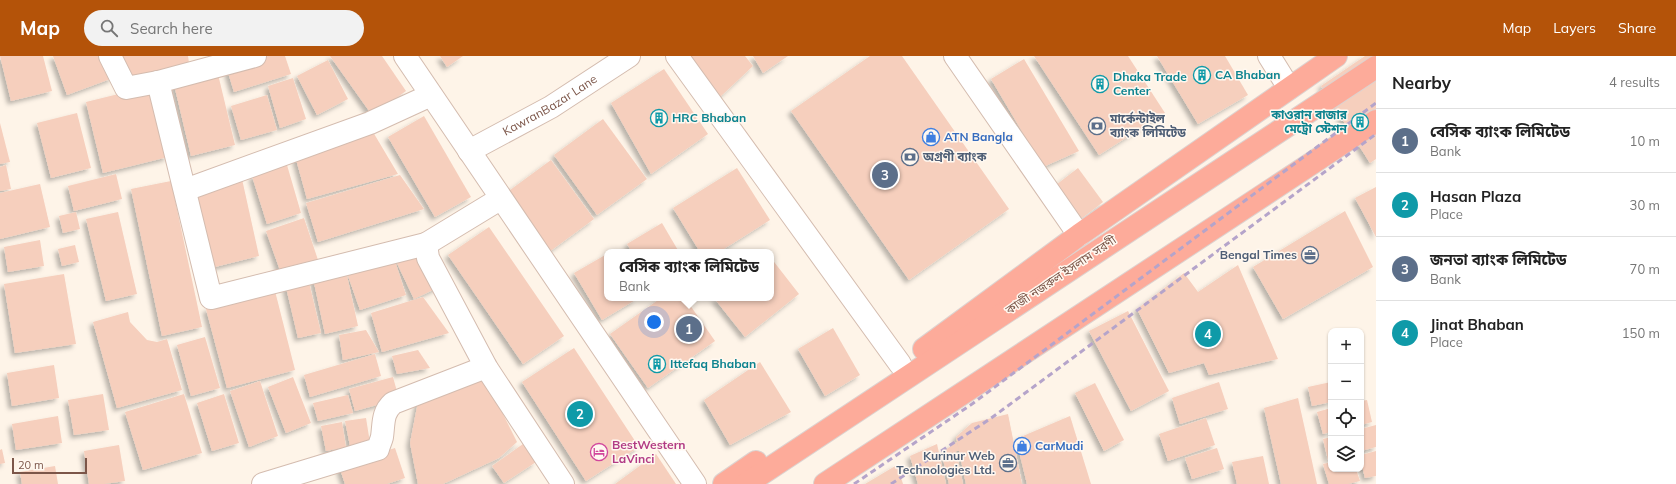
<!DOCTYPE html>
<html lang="en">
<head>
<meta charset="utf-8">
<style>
	:root { --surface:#fff; --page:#f2f2f2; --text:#222; --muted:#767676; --line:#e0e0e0; --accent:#b45309 }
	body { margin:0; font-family:Mulish,"Noto Sans Bengali",sans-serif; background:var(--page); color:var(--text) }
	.controls { position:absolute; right:12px; bottom:12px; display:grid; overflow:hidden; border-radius:8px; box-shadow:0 1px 3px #0004 }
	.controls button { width:36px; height:36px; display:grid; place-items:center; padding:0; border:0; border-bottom:1px solid var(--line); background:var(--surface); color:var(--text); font:20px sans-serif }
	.scale { position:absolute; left:12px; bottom:10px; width:75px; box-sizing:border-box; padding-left:4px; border:2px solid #7c5649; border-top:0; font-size:11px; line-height:14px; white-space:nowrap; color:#7c5649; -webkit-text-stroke:3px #fff8f0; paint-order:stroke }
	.you { position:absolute; left:654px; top:266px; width:14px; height:14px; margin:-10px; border:3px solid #fff; border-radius:50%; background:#1a73e8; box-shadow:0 0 0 6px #1a73e833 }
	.badge { display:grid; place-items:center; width:26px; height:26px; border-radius:50%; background:var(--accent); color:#fff; font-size:13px; font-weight:700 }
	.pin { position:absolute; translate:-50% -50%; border:2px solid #fff; box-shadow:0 1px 4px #0006 }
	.popup { position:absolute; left:604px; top:193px; width:170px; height:52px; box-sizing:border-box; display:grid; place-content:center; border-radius:8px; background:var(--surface); filter:drop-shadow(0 1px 3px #0005); font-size:13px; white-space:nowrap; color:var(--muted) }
	.popup b { font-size:15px; color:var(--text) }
	.popup::after { content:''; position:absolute; left:50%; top:100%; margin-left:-8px; border:8px solid transparent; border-top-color:var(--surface) }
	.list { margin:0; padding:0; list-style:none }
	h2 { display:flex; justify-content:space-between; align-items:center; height:52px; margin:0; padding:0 16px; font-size:17px }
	h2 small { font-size:13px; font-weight:400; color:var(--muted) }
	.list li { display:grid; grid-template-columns:26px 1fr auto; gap:12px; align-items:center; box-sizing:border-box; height:64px; padding:0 16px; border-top:1px solid var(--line) }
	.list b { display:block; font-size:15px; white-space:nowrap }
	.list p { margin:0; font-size:13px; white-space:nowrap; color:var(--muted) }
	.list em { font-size:13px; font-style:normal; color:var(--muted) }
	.icon { flex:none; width:22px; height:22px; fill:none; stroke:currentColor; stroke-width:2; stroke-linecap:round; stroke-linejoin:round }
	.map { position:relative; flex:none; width:1376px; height:428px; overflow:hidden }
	header { display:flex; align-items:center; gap:24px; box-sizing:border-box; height:56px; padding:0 20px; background:var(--accent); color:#fff }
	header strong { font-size:19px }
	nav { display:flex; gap:22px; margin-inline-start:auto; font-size:14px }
	.search { width:280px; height:36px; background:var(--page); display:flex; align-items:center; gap:10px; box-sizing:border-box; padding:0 14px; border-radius:22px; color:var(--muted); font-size:15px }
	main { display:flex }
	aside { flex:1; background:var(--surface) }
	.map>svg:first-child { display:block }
	.building { fill:#f6cfbd; filter:url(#shadow) }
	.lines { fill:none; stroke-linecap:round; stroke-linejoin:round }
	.minor-casing { stroke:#d4bcaf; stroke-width:24 }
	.highway-casing { stroke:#ddd3d0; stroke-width:24 }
	.minor { stroke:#fff; stroke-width:22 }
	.highway { stroke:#fdab9a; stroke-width:22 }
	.rail { stroke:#b5a4ca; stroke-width:3; stroke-dasharray:6 4; stroke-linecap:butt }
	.labels { text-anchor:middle; stroke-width:3; stroke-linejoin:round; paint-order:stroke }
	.culture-label { font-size:12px; font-weight:bold; fill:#0d838f; stroke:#fff8f0; text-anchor:start }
	.street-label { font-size:12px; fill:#7c5649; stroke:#fff8f0 }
	.service-label { font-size:12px; font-weight:bold; fill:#4e5e75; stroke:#fff8f0; text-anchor:start }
	.shop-label { font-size:12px; font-weight:bold; fill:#366cbe; stroke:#fff8f0; text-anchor:start }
	.hotel-label { font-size:12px; font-weight:bold; fill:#b23c85; stroke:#fff8f0; text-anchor:start }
</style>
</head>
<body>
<header>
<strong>Map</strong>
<div class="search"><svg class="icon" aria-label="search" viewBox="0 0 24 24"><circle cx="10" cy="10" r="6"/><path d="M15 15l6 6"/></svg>Search here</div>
<nav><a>Map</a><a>Layers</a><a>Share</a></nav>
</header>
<main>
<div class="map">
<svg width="1376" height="428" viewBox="0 0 1376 428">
	<defs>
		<filter id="shadow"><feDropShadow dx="-3.5" dy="3.5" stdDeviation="2" flood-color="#0004"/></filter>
	</defs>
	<rect width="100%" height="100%" fill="#fef4e8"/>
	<g class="building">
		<path d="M0 0H43L52 35 11 45Z"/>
		<path d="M53 0H105L113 22 67 39Z"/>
		<path d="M119 0H188L190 14 132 24Z"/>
		<path d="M268 0H285L291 18 234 36 227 13Z"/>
		<path d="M330 0H382L406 35 372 59Z"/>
		<path d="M440 0H463L447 11Z"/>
		<path d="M691 0H745L753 10 720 41Z"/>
		<path d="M753 0H788L763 17Z"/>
		<path d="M870 0H902L1009 153 909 224 791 55Z"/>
		<path d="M1034 0H1128L1165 57 1099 99Z"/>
		<path d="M1157 0H1225L1248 39 1198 68Z"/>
		<path d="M1365 0H1376V103L1370 107 1321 30Z"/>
		<path d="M1024 3 1079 95 1043 111 991 23Z"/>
		<path d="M328 4 348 43 317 59 297 20Z"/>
		<path d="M664 13 708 78 651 118 611 47Z"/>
		<path d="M217 14 235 89 191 100 173 24Z"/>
		<path d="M293 22 306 63 280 72 268 30Z"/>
		<path d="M151 30 168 101 103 117 86 46Z"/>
		<path d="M267 39 277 74 241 84 231 50Z"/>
		<path d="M77 57 91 112 51 122 37 67Z"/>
		<path d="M424 60 471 141 435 161 388 81Z"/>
		<path d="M603 63 647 123 597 159 554 99Z"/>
		<path d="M0 67 10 106 0 108Z"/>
		<path d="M370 71 398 118 307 143 294 96Z"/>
		<path d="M551 104 594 163 545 199 502 140Z"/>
		<path d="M6 109 11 133 0 135V111Z"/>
		<path d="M287 109 301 157 267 168 252 120Z"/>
		<path d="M737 112 770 164 719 196H700L673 152Z"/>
		<path d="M1078 112 1103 146 1082 162 1056 129Z"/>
		<path d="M116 118 122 143 74 155 68 130Z"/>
		<path d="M400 119 424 153 318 186 306 147Z"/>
		<path d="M242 123 259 200 207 213 191 132Z"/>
		<path d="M171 125 202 271 162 280 131 133Z"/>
		<path d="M40 128 50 171 0 183V137Z"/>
		<path d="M1376 131V181L1355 142Z"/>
		<path d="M1345 155 1373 211 1283 263 1253 211Z"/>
		<path d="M76 156 80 173 63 177 59 160Z"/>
		<path d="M118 156 137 238 106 245 86 163Z"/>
		<path d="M304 162 319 207 282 220 266 175Z"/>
		<path d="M662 167 679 196H632L627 188Z"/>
		<path d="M489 171 564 280 523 308 448 199Z"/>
		<path d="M40 184 44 210 8 216 4 191Z"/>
		<path d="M75 189 79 206 62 210 58 193Z"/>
		<path d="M420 191 439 231 414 243 395 203Z"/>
		<path d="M607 198V242H636L637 243 602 264 574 217Z"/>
		<path d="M394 202 406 239 360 254 347 217Z"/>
		<path d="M771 202 799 238 745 281 714 242H771Z"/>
		<path d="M1238 209 1278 303 1209 319 1204 307 1169 317 1137 253 1184 217 1198 236Z"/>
		<path d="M346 215 358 270 325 278 313 222Z"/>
		<path d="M64 218 76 288 15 297 4 228Z"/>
		<path d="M308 222 321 277 298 282 285 227Z"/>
		<path d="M275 235 295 314 227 332 206 253Z"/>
		<path d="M423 241 449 277 382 296 371 257Z"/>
		<path d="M661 242H685L715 285 648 332 610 278Z"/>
		<path d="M1128 255 1169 335 1131 355 1089 275Z"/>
		<path d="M128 256 130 266 147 284 157 286 167 283 182 334 117 352 93 266Z"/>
		<path d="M833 272 860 319 825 340 798 293Z"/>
		<path d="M366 274 379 296 343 304 339 279Z"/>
		<path d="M205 281 220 332 191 340 177 289Z"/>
		<path d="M574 292 639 391 586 425 522 326Z"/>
		<path d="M418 294 430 312 397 318 392 300Z"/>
		<path d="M375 298 381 320 310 341 304 319Z"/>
		<path d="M760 306 791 356 730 389 704 344Z"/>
		<path d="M54 309 59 342 12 350 7 317Z"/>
		<path d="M483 318 517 386 499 402 443 428H418L410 387 419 341Z"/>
		<path d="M293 321 311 367 286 377 268 331Z"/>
		<path d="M393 321 399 343 355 355 349 333Z"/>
		<path d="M260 325 278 380 249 391 230 335Z"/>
		<path d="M1219 326 1228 353 1180 368 1172 342Z"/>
		<path d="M1331 326V346L1312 350 1308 331Z"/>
		<path d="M1095 327 1124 384 1104 395 1075 337Z"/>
		<path d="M103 338 109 374 74 379 68 344Z"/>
		<path d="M184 338 202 397 143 414 125 356Z"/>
		<path d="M224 338 239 387 212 395 197 347Z"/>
		<path d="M348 339 353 357 318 365 313 347Z"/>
		<path d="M1298 342 1317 428H1281L1264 352Z"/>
		<path d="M1367 344 1372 366 1361 369V345Z"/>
		<path d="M1331 352V376L1323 378 1317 356Z"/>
		<path d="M1008 358 1022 428H966L956 381 972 367Z"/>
		<path d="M58 360 62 387 16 394 12 368Z"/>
		<path d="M1070 360 1091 428H1027L1016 383Z"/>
		<path d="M366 362 370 387 350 390 345 365Z"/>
		<path d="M1206 362 1215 389 1168 405 1159 378Z"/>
		<path d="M342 366 346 391 326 395 321 370Z"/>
		<path d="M1376 369V391L1361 395V373Z"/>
		<path d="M1331 381V403L1328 404 1323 383Z"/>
		<path d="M957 386 959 395H956L963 428H949L942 399 954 396 942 398V396Z"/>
		<path d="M523 388 536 406 504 427 492 410Z"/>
		<path d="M937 388 946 428H918L910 400Z"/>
		<path d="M119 389 125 425 104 428H89L84 395Z"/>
		<path d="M395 392 405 422 387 428H345L339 410Z"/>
		<path d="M1217 392 1224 413 1192 423 1185 402Z"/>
		<path d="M2 393 5 407 0 408V394Z"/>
		<path d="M1376 395V420L1365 422 1361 406V399Z"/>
		<path d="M656 398 676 428H615Z"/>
		<path d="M1263 400 1269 428H1237L1232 406Z"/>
		<path d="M1331 406V413H1356L1360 425 1348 428H1329L1323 408Z"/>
		<path d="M897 409 903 428H865Z"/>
		<path d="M55 410 58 428H22L20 416Z"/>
	</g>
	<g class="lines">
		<g class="minor-casing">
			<g id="minor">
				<path d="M110 0 126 32 158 26 255 0"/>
				<path d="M405 0 695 428"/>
				<path d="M677 0 900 308"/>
				<path d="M955 0 1079 179"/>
				<path d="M1269 0 1289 32"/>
				<path d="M158 26 211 242 426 188"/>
				<path id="s1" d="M469 95 551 51 629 0"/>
				<path d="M185 134 370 67 431 39"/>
				<path d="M500 143 426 188 428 202 486 311 563 428"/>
				<path d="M263 428 378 393C379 389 381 385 382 381 384 367 382 357 393 347L486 311"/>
			</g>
		</g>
		<g class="highway-casing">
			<g id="highway">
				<path d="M924 293 1079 179 1336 0"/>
				<path d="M724 428 756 406"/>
				<path d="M746 428 1376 11"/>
				<path d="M825 428 1376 65"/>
			</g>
		</g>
		<use href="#minor" class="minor"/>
		<use href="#highway" class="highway"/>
		<g class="rail">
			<path d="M854 428 972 348 1376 47"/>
			<path d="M891 428 990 363 1376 78"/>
		</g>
	</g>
	<defs>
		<g id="building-ring" transform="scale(0.9)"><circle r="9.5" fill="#fff8f0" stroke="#0f9aa8" stroke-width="1.5"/><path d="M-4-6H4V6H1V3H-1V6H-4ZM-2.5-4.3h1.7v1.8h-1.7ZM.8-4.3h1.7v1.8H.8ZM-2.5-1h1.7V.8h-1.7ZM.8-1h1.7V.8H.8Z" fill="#0f9aa8"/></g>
		<g id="bank-ring" transform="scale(0.9)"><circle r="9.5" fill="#fff8f0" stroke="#5c6f8a" stroke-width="1.5"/><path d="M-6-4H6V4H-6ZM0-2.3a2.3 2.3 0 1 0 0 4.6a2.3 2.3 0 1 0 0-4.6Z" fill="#5c6f8a"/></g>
		<g id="shop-ring" transform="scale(0.9)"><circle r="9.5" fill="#fff8f0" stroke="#3f7fe0" stroke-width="1.5"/><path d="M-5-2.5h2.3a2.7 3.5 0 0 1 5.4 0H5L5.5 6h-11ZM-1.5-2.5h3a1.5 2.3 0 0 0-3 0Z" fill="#3f7fe0"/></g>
		<g id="office-ring" transform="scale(0.9)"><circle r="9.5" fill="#fff8f0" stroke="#5c6f8a" stroke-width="1.5"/><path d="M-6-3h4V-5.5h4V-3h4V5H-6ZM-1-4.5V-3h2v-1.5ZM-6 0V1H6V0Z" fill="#5c6f8a"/></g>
		<g id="hotel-ring" transform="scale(0.9)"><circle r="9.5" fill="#fff8f0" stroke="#d1479c" stroke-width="1.5"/><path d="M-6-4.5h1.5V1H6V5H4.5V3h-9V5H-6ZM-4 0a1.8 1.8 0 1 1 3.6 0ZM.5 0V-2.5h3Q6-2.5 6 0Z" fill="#d1479c"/></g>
	</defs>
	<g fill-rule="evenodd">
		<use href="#building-ring" x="1202" y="19"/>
		<use href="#building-ring" x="1100" y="28"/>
		<use href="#building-ring" x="659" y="62"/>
		<use href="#building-ring" x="1360" y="66"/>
		<use href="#bank-ring" x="1097" y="70"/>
		<use href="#shop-ring" x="931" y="81"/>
		<use href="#bank-ring" x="910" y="101"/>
		<use href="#office-ring" x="1310" y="199"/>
		<use href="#building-ring" x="657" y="308"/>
		<use href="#shop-ring" x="1022" y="390"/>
		<use href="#hotel-ring" x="599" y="396"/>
		<use href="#office-ring" x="1008" y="407"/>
	</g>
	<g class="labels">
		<g class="culture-label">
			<text x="1215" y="23">CA Bhaban</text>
			<text x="1113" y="25">Dhaka Trade<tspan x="1113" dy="14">Center</tspan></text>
			<text x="1347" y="63" text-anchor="end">কাওরান বাজার<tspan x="1347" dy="14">মেট্রো স্টেশন</tspan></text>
			<text x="672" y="66">HRC Bhaban</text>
			<text x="670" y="312">Ittefaq Bhaban</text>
		</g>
		<g class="street-label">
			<text dy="4" stroke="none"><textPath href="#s1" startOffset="93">KawranBazar Lane</textPath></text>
			<text transform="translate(1061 219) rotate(-34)" y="4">কাজী নজরুল ইসলাম সরণী</text>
		</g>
		<g class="service-label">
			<text x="1110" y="67">মার্কেন্টাইল<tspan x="1110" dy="14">ব্যাংক লিমিটেড</tspan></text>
			<text x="923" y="105">অগ্রণী ব্যাংক</text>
			<text x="1297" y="203" text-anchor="end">Bengal Times</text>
			<text x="995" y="404" text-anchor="end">Kurinur Web<tspan x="995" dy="14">Technologies Ltd.</tspan></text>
		</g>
		<g class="shop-label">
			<text x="944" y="85">ATN Bangla</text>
			<text x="1035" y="394">CarMudi</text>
		</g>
		<g class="hotel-label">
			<text x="612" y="393">BestWestern<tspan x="612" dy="14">LaVinci</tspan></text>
		</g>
	</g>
</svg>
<div class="controls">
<button>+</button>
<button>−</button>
<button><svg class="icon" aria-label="locate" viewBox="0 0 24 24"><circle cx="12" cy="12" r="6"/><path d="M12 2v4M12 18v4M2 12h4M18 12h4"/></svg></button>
<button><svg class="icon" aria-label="layers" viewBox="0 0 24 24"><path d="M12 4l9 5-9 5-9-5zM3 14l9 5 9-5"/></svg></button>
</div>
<div class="scale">20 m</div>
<div class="you"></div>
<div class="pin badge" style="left:689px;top:273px;background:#5c6f8a">1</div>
<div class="popup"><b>বেসিক ব্যাংক লিমিটেড</b>Bank</div>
<div class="pin badge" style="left:580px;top:358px;background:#0f9aa8">2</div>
<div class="pin badge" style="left:885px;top:119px;background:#5c6f8a">3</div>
<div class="pin badge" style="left:1208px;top:278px;background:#0f9aa8">4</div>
</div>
<aside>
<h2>Nearby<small>4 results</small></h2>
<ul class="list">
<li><span class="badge" style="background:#5c6f8a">1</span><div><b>বেসিক ব্যাংক লিমিটেড</b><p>Bank</p></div><em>10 m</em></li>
<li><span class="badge" style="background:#0f9aa8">2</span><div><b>Hasan Plaza</b><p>Place</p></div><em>30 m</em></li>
<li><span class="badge" style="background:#5c6f8a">3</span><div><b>জনতা ব্যাংক লিমিটেড</b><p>Bank</p></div><em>70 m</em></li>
<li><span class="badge" style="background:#0f9aa8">4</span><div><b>Jinat Bhaban</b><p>Place</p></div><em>150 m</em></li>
</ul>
</aside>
</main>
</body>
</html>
